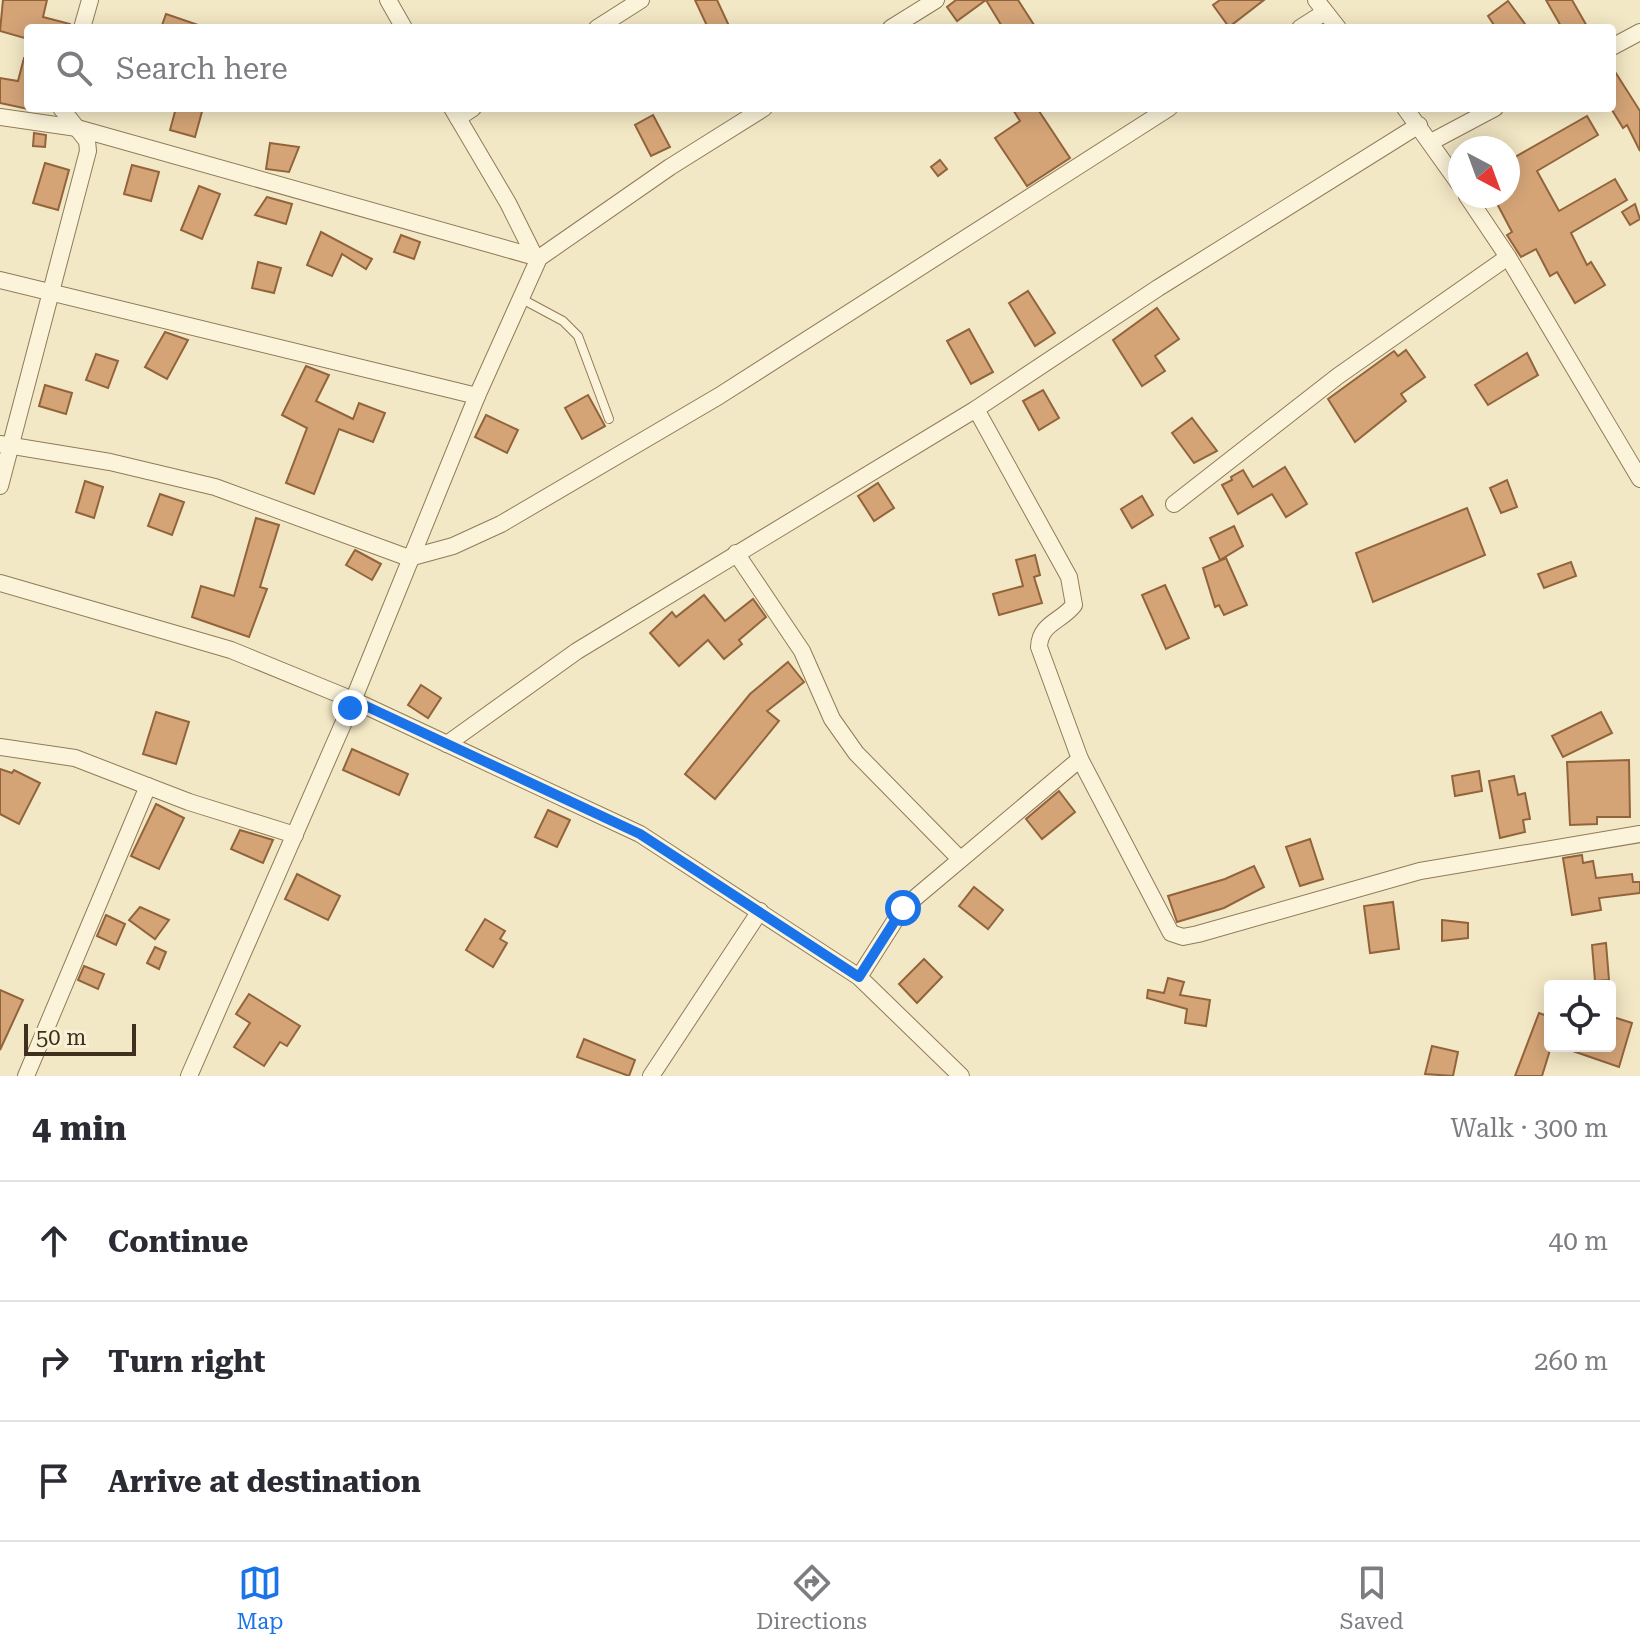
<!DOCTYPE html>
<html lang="en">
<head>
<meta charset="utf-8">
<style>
	:root { --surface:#fff; --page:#f7f7f7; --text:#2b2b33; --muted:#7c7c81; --line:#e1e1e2; --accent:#1a73e8 }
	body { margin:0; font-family:"Roboto Serif",serif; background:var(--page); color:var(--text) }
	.controls { position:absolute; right:24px; bottom:24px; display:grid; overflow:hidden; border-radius:8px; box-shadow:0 4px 20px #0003 }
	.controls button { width:72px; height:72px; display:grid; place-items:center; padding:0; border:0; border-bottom:2px solid var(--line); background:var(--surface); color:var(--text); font:40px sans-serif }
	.compass { position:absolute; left:1448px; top:136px; width:72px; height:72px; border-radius:50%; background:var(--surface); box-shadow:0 4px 20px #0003; rotate:139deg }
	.scale { position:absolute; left:24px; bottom:20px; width:112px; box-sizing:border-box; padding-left:8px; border:4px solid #3f301e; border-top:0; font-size:22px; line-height:28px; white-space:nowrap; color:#3f301e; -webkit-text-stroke:6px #f9f1d6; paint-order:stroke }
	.stop { position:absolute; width:24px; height:24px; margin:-18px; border:6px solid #1a73e8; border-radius:50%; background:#fff }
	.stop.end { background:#1a73e8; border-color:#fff; box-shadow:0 2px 8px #0008 }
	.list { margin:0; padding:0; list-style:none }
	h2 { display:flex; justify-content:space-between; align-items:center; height:104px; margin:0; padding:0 32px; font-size:34px }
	h2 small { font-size:26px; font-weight:400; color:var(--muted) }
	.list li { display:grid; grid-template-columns:52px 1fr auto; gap:24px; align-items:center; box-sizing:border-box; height:120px; padding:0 32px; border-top:2px solid var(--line) }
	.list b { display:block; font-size:30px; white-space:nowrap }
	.list em { font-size:26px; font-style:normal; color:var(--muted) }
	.icon { flex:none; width:44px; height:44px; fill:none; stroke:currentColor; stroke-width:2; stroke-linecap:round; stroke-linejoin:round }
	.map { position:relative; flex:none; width:1640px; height:1076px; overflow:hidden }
	.search { position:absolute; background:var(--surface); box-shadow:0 4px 20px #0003; left:24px; right:24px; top:24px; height:88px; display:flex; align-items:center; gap:20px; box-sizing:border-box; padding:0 28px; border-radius:8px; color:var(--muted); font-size:30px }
	.sheet { height:464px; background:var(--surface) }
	nav { display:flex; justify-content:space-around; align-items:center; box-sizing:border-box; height:112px; border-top:2px solid var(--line); background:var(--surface); font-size:22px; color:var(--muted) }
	nav a { display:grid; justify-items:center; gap:4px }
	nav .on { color:var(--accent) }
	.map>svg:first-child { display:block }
	.building { fill:#d4a477; stroke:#92643c; stroke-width:2 }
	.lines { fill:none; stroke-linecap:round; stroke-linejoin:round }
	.service-casing { stroke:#907a59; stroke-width:10 }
	.minor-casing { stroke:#907a59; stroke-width:18 }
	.service { stroke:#fcf4da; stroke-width:8 }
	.minor { stroke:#fcf4da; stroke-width:16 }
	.route { stroke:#1a73e8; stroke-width:10 }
</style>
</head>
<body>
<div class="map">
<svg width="1640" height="1076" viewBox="0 0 1640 1076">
	<rect width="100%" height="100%" fill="#f3e8c5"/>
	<g class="building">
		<path d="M3 0H47L43 17 70 24V28H28V39L0 31Z"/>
		<path d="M695 0H717L730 28H708Z"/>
		<path d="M956 0H1018L1036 28H1003L986 0 957 21 947 7Z"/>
		<path d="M1220 0H1264L1229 27 1213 5Z"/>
		<path d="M1546 0H1572L1588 28H1562Z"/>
		<path d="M1508 1 1528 28H1496L1488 16Z"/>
		<path d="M166 14 201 26V28H161Z"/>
		<path d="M24 58H28V109L0 103V78L18 81Z"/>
		<path d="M1612 67 1640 111V151L1627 125 1623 128 1612 110Z"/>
		<path d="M176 108H203L195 137 170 130Z"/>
		<path d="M1012 108H1037L1070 158 1027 186 995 138 1020 121Z"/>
		<path d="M653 115 670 147 651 156 635 125Z"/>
		<path d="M1587 116 1598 135 1537 171 1559 211 1615 179 1627 200 1571 233 1587 265 1591 262 1605 285 1575 303 1557 272 1550 276 1536 249 1521 257 1507 235 1512 232 1493 196H1508V161Z"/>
		<path d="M34 133 46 135 45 147 33 146Z"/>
		<path d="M270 143 299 147 289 172 266 169Z"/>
		<path d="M940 160 947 169 938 176 931 167Z"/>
		<path d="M45 163 69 170 58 210 33 203Z"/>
		<path d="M132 165 159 172 151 201 124 194Z"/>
		<path d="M199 186 220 194 202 239 181 230Z"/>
		<path d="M267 197 292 204 286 224 255 215Z"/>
		<path d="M1635 204 1640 219 1630 225 1622 212Z"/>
		<path d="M321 232 372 259 366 269 342 254 332 276 307 265Z"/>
		<path d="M401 235 420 242 414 259 394 252Z"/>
		<path d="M258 262 281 268 274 293 252 288Z"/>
		<path d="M1028 291 1055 333 1035 346 1009 303Z"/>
		<path d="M1157 308 1179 339 1155 356 1165 371 1142 386 1113 340Z"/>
		<path d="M969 329 993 372 971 384 947 341Z"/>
		<path d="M165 332 188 340 167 379 145 367Z"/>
		<path d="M1406 350 1425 377 1401 394 1406 401 1355 442 1328 399 1394 351 1398 356Z"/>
		<path d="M1527 353 1538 375 1488 405 1475 385Z"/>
		<path d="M96 354 118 361 108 388 86 380Z"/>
		<path d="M306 366 329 375 316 401 353 419 359 403 385 413 373 442 339 429 314 494 286 483 307 428 282 415Z"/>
		<path d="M45 385 72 393 66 414 39 406Z"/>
		<path d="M1043 390 1059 418 1039 430 1023 401Z"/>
		<path d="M588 395 605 426 582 439 565 408Z"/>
		<path d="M486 415 518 430 507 453 475 437Z"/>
		<path d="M1192 418 1217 451 1194 463 1172 433Z"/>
		<path d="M1285 467 1307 504 1286 517 1272 494 1238 514 1222 485 1232 480 1231 477 1243 470 1253 487Z"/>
		<path d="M1507 480 1517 507 1501 513 1490 488Z"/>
		<path d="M85 481 103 487 94 518 76 512Z"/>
		<path d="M878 483 894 508 874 521 858 496Z"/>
		<path d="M160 494 184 502 172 535 148 526Z"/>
		<path d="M1142 496 1153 515 1132 528 1121 509Z"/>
		<path d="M1467 508 1485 555 1373 602 1356 553Z"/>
		<path d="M256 518 279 525 260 587 267 589 249 637 192 617 201 586 234 596Z"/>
		<path d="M1234 526 1243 546 1220 560 1210 538Z"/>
		<path d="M355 550 381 564 372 580 346 565Z"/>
		<path d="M1035 555 1040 575 1034 577 1042 603 999 615 993 594 1023 586 1016 560Z"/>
		<path d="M1226 558 1247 605 1224 615 1219 605 1215 607 1203 568Z"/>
		<path d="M1571 562 1576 576 1544 588 1538 574Z"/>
		<path d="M1165 585 1189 638 1166 649 1142 595Z"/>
		<path d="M704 595 725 621 753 599 766 617 739 640 742 644 724 659 708 640 679 666 650 633 672 612 676 617Z"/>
		<path d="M788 662 804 682 767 711 779 721 715 799 685 774 750 694Z"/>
		<path d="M421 685 441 698 428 718 408 705Z"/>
		<path d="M156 712 189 722 176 764 143 754Z"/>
		<path d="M1601 712 1612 733 1563 757 1552 736Z"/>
		<path d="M352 749 408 774 399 795 343 770Z"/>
		<path d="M1629 760 1630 817H1597V824L1570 825 1567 762Z"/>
		<path d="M0 769 12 773 14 770 40 783 19 824 0 814Z"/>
		<path d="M1479 771 1482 791 1455 796 1452 776Z"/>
		<path d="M1514 776 1518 795 1525 793 1530 819 1523 820 1525 832 1500 838 1489 781Z"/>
		<path d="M1059 791 1075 812 1042 839 1026 819Z"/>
		<path d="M156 804 184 818 159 869 131 856Z"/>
		<path d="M548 810 570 820 557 847 535 837Z"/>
		<path d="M240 830 273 840 263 863 231 849Z"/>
		<path d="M1310 839 1323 879 1300 886 1286 847Z"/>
		<path d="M1582 855 1583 863 1593 861 1596 878 1632 874 1633 882H1640V893L1599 898 1601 910 1572 915 1563 858Z"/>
		<path d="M1254 866 1264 887 1224 908 1177 922 1168 896 1225 879Z"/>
		<path d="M297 874 340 896 328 920 285 899Z"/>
		<path d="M974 887 1003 910 988 929 959 906Z"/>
		<path d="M1393 902 1399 949 1370 953 1364 906Z"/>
		<path d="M140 907 169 920 155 939 129 920Z"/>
		<path d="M106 915 125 924 116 945 97 936Z"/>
		<path d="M485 919 505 931 500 939 507 943 493 967 466 950Z"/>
		<path d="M1442 920 1468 923V938L1442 941Z"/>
		<path d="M1606 943 1609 980 1595 981 1592 945Z"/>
		<path d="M155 947 166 952 159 969 147 963Z"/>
		<path d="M924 959 942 977 917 1003 899 984Z"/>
		<path d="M84 966 104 974 98 989 78 980Z"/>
		<path d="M1168 978 1184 982 1180 995 1210 1000 1206 1026 1185 1023 1187 1009 1147 998 1148 990 1164 993Z"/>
		<path d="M0 990 23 1000 0 1050Z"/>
		<path d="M249 994 300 1026 287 1046 280 1042 264 1066 234 1047 250 1023 236 1014Z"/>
		<path d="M1539 1013 1550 1017V1050L1542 1076H1515Z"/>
		<path d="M1610 1016 1632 1023 1619 1067 1564 1048 1610 1046Z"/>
		<path d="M584 1039 635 1060 629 1076 577 1057Z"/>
		<path d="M1432 1046 1458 1052 1453 1076 1425 1074Z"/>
	</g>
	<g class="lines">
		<g class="service-casing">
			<path id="service" d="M522 299 563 321 578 336 609 419"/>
		</g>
		<g class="minor-casing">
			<g id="minor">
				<path d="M388 0 404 28"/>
				<path d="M1316 0 1338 28"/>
				<path d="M82 28 90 0"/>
				<path d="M597 28 641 0"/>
				<path d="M891 28 936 0"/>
				<path d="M1300 28 1325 12"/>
				<path d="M1612 47 1640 32"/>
				<path d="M452 108 508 203 535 257"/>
				<path d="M1405 108 1460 185"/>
				<path d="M0 117 77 128 539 258"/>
				<path d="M458 118 473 108"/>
				<path d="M1431 142 1495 108"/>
				<path d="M1467 196 1508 257 1640 479"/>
				<path d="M0 280 477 396"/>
				<path d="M976 409 1069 577 1074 605C1061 622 1040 623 1039 647L1080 759 1171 933 1183 937 1198 934 1420 871 1640 834"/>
				<path d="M0 444 110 462 215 487 409 558 453 546 501 524 719 396 1169 108"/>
				<path d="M0 486 88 151 87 141 61 108"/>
				<path d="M1174 504 1338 376 1508 257"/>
				<path d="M736 553 802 651 832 719 856 753 959 858"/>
				<path d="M0 583 231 650 353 700 640 834 859 977 961 1076"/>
				<path d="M447 744 577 651 976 409 1158 288 1419 125"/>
				<path d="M0 747 75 758 189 802 295 835"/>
				<path d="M859 977 903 908 1080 759"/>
				<path d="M26 1076 148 786"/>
				<path d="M189 1076 350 708 477 396 539 258 670 167 764 108"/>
				<path d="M651 1076 760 911"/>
			</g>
		</g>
		<use href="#service" class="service"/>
		<use href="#minor" class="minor"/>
	</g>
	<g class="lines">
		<path class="route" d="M350 708 353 700 640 834 859 977 903 908"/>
	</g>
</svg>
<div class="controls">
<button><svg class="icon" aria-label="locate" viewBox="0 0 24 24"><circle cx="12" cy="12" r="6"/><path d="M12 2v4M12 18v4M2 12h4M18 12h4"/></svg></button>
</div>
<svg class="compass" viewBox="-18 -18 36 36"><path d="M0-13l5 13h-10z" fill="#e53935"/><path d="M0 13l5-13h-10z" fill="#7c7c81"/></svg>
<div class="scale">50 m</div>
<div class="stop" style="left:903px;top:908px"></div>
<div class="stop end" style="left:350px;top:708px"></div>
<div class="search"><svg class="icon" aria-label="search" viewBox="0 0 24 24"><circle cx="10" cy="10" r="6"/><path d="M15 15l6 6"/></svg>Search here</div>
</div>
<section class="sheet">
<h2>4 min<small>Walk · 300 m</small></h2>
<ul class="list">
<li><svg class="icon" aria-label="ahead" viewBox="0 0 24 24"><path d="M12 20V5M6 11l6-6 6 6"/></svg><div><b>Continue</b></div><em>40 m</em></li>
<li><svg class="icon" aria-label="right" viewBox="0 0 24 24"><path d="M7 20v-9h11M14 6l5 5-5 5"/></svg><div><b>Turn right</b></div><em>260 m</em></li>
<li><svg class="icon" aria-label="arrive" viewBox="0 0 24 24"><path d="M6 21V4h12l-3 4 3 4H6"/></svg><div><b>Arrive at destination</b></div></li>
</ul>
</section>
<nav>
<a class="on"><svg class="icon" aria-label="map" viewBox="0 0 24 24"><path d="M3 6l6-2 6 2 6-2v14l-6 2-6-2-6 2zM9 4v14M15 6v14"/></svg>Map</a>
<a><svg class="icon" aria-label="directions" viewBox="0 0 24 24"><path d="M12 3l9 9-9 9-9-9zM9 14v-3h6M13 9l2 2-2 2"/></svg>Directions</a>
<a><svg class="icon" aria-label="saved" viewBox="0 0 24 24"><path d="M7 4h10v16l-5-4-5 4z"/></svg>Saved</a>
</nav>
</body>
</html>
